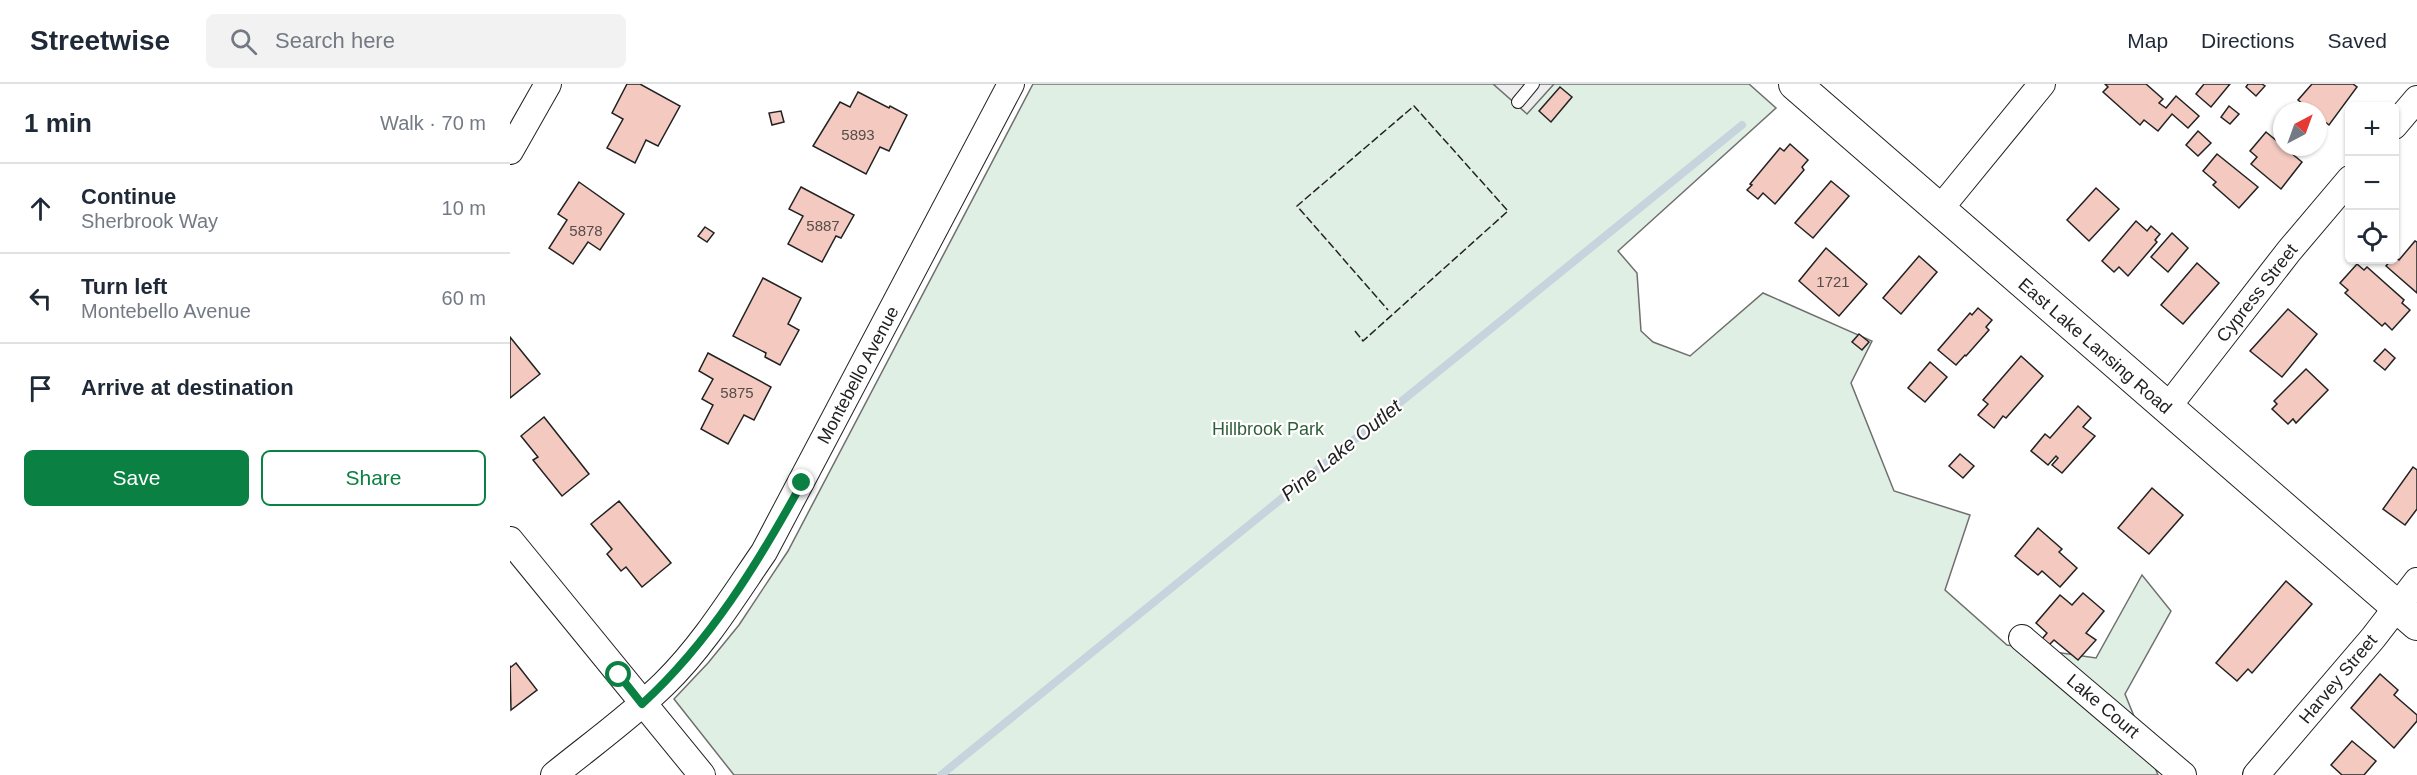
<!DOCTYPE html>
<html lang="en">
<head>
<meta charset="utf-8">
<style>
	:root { --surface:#fff; --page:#f2f2f3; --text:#1f2937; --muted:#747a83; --line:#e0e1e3; --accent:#0b8043 }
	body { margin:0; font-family:Arial,sans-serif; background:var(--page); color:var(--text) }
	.controls { position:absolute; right:18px; top:18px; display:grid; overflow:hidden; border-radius:9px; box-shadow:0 2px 4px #0004 }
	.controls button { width:54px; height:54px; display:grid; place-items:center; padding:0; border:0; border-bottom:2px solid var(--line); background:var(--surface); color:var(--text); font:30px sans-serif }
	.compass { position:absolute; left:1763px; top:18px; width:54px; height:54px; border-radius:50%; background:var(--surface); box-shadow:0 2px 4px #0004; rotate:41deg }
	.stop { position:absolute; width:18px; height:18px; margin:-14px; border:4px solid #0b8043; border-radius:50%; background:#fff }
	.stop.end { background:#0b8043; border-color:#fff; box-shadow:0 2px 6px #0008 }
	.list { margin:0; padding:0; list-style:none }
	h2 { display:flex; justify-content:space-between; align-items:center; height:78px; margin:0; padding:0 24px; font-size:26px }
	h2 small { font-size:20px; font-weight:400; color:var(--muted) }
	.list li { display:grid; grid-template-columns:39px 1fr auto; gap:18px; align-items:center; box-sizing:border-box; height:90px; padding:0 24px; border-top:2px solid var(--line) }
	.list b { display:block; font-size:22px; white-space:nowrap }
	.list p { margin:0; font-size:20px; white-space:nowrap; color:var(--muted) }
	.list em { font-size:20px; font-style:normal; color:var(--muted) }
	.actions { display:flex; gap:12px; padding:18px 24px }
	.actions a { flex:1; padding:14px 0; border:2px solid var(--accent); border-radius:9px; text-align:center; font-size:21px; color:var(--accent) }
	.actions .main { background:var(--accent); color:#fff }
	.icon { flex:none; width:33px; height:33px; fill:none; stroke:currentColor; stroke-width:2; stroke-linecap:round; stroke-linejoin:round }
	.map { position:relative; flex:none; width:1907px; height:691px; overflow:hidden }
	header { display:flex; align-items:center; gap:36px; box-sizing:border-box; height:84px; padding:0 30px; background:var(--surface); border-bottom:2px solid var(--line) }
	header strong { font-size:28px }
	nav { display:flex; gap:33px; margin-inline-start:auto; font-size:21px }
	.search { width:420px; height:54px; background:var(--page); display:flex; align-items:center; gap:15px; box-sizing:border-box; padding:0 21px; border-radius:9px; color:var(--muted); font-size:22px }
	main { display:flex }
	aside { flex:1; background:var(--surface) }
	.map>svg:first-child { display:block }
	.green { fill:#e0efe3; stroke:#6f6f6f; stroke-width:1.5 }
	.parking { fill:#ededed; stroke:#6f6f6f; stroke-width:1.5 }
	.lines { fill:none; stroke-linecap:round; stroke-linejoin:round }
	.stream { stroke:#c7d3dd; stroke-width:8 }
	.building { fill:#f3c9c0; stroke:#222; stroke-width:1.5 }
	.service-casing { stroke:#222; stroke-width:14 }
	.minor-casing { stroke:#222; stroke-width:28 }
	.tertiary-casing { stroke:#222; stroke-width:34 }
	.service { stroke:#fff; stroke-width:12 }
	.minor { stroke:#fff; stroke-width:26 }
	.tertiary { stroke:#fff; stroke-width:32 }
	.fence { stroke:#222; stroke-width:1.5; stroke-dasharray:8 3; stroke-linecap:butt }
	.route { stroke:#0b8043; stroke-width:8 }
	.labels { text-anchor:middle; stroke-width:4.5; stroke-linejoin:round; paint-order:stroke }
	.number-label { font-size:15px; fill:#564c4a }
	.street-label { font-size:18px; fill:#222; stroke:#fff }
	.park-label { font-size:18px; fill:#2f5e38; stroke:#fff }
	.water-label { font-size:20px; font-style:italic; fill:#222; stroke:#fff }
</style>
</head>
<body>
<header>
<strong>Streetwise</strong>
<div class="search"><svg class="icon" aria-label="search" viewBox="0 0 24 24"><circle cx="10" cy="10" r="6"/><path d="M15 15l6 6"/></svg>Search here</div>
<nav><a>Map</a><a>Directions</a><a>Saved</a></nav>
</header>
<main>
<aside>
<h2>1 min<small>Walk · 70 m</small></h2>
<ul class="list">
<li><svg class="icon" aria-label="ahead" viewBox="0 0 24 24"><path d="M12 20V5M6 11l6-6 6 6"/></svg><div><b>Continue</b><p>Sherbrook Way</p></div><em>10 m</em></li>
<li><svg class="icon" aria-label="left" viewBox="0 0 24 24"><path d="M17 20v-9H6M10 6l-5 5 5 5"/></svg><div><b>Turn left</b><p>Montebello Avenue</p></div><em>60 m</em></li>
<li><svg class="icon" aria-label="arrive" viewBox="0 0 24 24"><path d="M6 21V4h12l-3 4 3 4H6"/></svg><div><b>Arrive at destination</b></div></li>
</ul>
<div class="actions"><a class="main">Save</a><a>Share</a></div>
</aside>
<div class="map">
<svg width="1907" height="691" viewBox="0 0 1907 691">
	<rect width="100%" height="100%" fill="#fff"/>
	<path class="green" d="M523 0H1239L1266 24 1108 167 1127 189 1131 247 1143 258 1180 272 1253 209 1362 257 1341 299 1384 407 1460 431 1435 506 1497 561 1586 574 1632 491 1661 527 1615 610 1648 691H224L164 615 198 579 229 541 278 467Z"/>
	<path class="parking" d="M983 0H1044L1017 30Z"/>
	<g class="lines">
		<path class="stream" d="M431 691 1232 41"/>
	</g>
	<g class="building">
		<path d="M117 0H130L170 22 148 62 136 56 125 79 97 64 113 35 102 29Z"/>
		<path d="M1595 0H1636L1653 15 1649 19 1656 24 1666 12 1689 32 1678 44 1662 30 1648 47 1634 36 1630 41 1593 8 1598 3Z"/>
		<path d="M1694 0H1720L1701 23 1686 10Z"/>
		<path d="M1738 0H1752L1755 2 1746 12 1736 3Z"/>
		<path d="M1802 0H1843L1847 3 1819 41 1808 32V27H1801L1788 16Z"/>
		<path d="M1050 3 1062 13 1041 38 1029 27Z"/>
		<path d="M348 8 379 24 380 22 397 31 379 67 370 63 356 90 303 62 330 18 340 23Z"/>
		<path d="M1719 22 1729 30 1720 40 1711 33Z"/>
		<path d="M271 27 274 38 262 41 259 29Z"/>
		<path d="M1688 47 1701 59 1688 72 1676 61Z"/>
		<path d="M1756 48 1792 78 1771 105 1741 80 1747 73 1740 67Z"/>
		<path d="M1280 60 1298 76 1292 83 1294 86 1265 120 1253 109 1248 115 1237 106 1242 101 1240 100 1270 64 1274 67Z"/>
		<path d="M1707 70 1748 103 1729 124 1703 101 1706 98 1693 87Z"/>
		<path d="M1321 97 1339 112 1303 154 1285 139Z"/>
		<path d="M69 98 114 130 90 166 78 158 63 180 39 164 57 136 48 130Z"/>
		<path d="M291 103 344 131 331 154 326 152 312 178 278 160 293 132 279 125Z"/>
		<path d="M1586 104 1609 125 1579 157 1557 136Z"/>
		<path d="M1626 137 1637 147 1641 142 1650 150 1645 156 1647 158 1618 192 1609 183 1604 188 1592 177Z"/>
		<path d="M195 143 204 149 197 158 188 152Z"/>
		<path d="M1662 149 1678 164 1658 188 1641 173Z"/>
		<path d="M1905 157 1907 158V209L1876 182 1881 176H1884V172L1889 176Z"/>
		<path d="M1316 164 1357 200 1329 232 1289 197Z"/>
		<path d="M1409 172 1427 188 1391 230 1373 214Z"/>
		<path d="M1687 179 1709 199 1673 240 1651 221Z"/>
		<path d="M1847 180 1854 186 1857 183 1894 216 1892 219 1900 226 1882 246 1875 239 1872 242 1835 209 1838 206 1830 199Z"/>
		<path d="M253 194 291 214 278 240 289 246 270 281 255 273 256 269 223 252Z"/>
		<path d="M1468 224 1482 236 1476 243 1479 246 1456 272 1455 271 1446 281 1428 266 1460 229 1462 231Z"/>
		<path d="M1778 225 1807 250 1772 293 1740 267Z"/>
		<path d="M1349 250 1359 258 1352 266 1342 258Z"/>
		<path d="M0 253 30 290 0 314Z"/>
		<path d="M1875 265 1885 274 1875 286 1864 277Z"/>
		<path d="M198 269 261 303 244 336 234 331 218 360 191 345 203 321 192 315 203 295 189 287Z"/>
		<path d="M1511 272 1533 292 1496 334 1493 332 1484 344 1468 331 1478 320 1473 316Z"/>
		<path d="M1420 278 1437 293 1415 318 1398 304Z"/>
		<path d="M1796 285 1818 306 1786 339 1783 335 1778 340 1762 325 1767 320 1764 317Z"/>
		<path d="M1568 322 1581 334 1573 343 1585 352 1552 389 1542 381 1548 374 1546 372 1538 381 1521 367 1535 350 1540 354Z"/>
		<path d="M34 333 79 390 52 412 23 376 28 373 11 352Z"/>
		<path d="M1450 370 1464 382 1453 394 1439 382Z"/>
		<path d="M1903 383 1907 386V425L1895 441 1873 425Z"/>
		<path d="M1642 404 1673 431 1639 470 1608 444Z"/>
		<path d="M109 417 161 479 132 503 116 483 111 487 97 470 102 465 81 440Z"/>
		<path d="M1528 444 1552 465 1549 468 1567 484 1550 503 1532 487 1528 491 1505 472Z"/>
		<path d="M1776 497 1802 520 1742 589 1738 585 1727 597 1706 579Z"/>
		<path d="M1573 509 1594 527 1576 549 1586 556 1568 576 1544 556 1539 561 1532 555 1537 549 1526 539 1550 511 1562 521Z"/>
		<path d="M6 579 27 606 1 626 0 582 1 583Z"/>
		<path d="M1870 590 1888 606 1884 611 1907 631V637L1884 664 1841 624Z"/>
		<path d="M1842 657 1866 677 1854 691H1832L1821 681Z"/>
	</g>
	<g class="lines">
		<g class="service-casing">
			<path id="service" d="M1008 18 1023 0"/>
		</g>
		<g class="minor-casing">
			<g id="minor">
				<path d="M1884 42 1907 15"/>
				<path d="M0 67 38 0"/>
				<path d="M1429 126 1532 0"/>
				<path d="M1657 324 1779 167 1840 95"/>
				<path d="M0 456 192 691"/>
				<path d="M1512 554 1673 691"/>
				<path d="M44 691C81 661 120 633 154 600 193 562 223 513 254 468L501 0"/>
				<path d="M1746 691 1863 554 1907 497"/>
			</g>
		</g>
		<g class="tertiary-casing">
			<path id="tertiary" d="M1285 0 1907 540"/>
		</g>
		<use href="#service" class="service"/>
		<use href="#minor" class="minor"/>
		<use href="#tertiary" class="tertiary"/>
		<path class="fence" d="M845 247 853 257 998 127 904 22 787 122 878 226"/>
	</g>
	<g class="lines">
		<path class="route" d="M109 591 132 620C200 558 248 479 292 399"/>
	</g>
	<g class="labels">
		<g class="number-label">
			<text x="348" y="56">5893</text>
			<text x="313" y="147">5887</text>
			<text x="76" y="152">5878</text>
			<text x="1323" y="203">1721</text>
			<text x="227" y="314">5875</text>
		</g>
		<g class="street-label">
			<text transform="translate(1747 209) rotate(-52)" y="6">Cypress Street</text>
			<text transform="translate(1585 262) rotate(41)" y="6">East Lake Lansing Road</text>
			<text transform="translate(348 291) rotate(-62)" y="6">Montebello Avenue</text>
			<text transform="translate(1828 595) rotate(-50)" y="6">Harvey Street</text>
			<text transform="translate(1593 622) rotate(40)" y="6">Lake Court</text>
		</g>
		<g class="park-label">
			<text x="758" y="351">Hillbrook Park</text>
		</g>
		<g class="water-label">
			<text transform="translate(831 366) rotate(-39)" y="7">Pine Lake Outlet</text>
		</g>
	</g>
</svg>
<div class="controls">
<button>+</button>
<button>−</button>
<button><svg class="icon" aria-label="locate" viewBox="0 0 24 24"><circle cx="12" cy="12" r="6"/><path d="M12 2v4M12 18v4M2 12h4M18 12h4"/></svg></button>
</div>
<svg class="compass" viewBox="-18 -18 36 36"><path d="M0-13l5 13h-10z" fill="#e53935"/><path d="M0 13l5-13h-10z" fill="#747a83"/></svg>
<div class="stop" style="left:109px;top:591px"></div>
<div class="stop end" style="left:292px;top:399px"></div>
</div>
</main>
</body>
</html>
